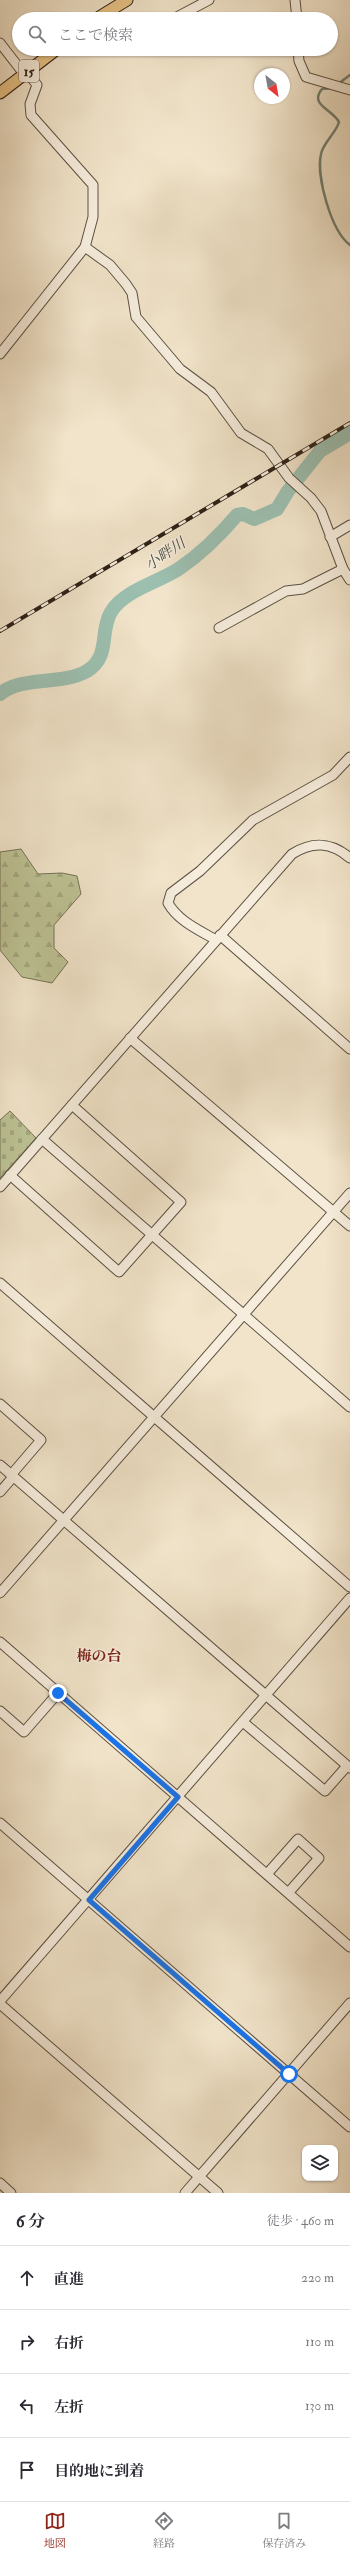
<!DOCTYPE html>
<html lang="ja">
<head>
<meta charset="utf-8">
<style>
	:root { --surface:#fff; --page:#f7f7f7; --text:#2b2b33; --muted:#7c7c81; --line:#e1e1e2; --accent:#8f2418 }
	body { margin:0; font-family:"IM FELL Double Pica","Noto Serif JP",serif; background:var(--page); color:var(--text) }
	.controls { position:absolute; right:12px; bottom:12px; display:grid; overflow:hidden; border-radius:8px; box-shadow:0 1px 3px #0004 }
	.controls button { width:36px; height:36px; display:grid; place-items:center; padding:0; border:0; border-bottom:1px solid var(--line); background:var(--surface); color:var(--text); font:20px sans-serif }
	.compass { position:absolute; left:254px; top:68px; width:36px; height:36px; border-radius:50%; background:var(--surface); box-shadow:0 1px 3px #0004; rotate:149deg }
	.stop { position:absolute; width:12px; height:12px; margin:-9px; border:3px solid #1a73e8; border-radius:50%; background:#fff }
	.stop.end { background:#1a73e8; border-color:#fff; box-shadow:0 1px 4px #0008 }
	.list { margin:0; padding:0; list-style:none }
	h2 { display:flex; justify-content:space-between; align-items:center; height:52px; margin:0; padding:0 16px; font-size:17px }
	h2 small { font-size:13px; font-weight:400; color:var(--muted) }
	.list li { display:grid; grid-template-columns:26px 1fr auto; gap:12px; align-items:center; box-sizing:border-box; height:64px; padding:0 16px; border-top:1px solid var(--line) }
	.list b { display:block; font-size:15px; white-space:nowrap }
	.list em { font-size:13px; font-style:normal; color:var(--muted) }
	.icon { flex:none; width:22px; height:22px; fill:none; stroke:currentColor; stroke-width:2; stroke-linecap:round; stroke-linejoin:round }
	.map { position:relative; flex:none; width:350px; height:2193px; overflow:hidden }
	.search { position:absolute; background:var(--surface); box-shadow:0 1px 3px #0004; left:12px; right:12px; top:12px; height:44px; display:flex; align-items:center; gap:10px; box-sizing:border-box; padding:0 14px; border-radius:22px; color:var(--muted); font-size:15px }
	.sheet { height:308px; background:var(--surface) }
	nav { display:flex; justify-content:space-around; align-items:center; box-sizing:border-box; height:56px; border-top:1px solid var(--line); background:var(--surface); font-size:11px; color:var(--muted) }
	nav a { display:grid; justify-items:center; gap:2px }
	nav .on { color:var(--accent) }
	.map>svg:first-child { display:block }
	.forest { fill:url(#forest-firs); stroke:#747256 }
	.cemetery { fill:url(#cemetery-stones); stroke:#747256 }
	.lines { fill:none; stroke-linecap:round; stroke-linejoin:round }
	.stream { stroke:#6f7f72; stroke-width:2.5 }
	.river { stroke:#9cbfb0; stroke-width:14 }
	.minor-casing { stroke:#5c5143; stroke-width:11 }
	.major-casing { stroke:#2b2016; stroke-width:13 }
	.minor { stroke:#f6eddd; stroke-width:9 }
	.major { stroke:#e8c285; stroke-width:11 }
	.rail-casing { stroke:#2b2016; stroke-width:4 }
	.rail { stroke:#f6eddd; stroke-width:2.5; stroke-dasharray:8; stroke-linecap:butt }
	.route { stroke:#1a73e8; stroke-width:5 }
	.labels { text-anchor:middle; stroke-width:3; stroke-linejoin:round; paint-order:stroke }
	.shield { fill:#f6eddd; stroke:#685e52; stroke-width:1 }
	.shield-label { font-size:13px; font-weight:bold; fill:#2b2016 }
	.water-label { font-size:15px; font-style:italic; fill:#4d5044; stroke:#f6eddd }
	.neighbourhood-label { font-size:15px; font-weight:bold; fill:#7a1f14; stroke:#f6eddd }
</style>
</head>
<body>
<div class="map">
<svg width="350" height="2193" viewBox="0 0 350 2193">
	<defs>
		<pattern id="forest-firs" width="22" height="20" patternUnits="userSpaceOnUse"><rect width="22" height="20" fill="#bdc395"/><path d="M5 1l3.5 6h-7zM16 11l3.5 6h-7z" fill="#a3a780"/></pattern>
		<pattern id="cemetery-stones" width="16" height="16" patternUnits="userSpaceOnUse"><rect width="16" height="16" fill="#bdc395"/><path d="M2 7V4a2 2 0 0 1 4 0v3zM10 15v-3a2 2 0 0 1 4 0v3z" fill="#a3a780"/></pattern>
	</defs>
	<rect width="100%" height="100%" fill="#f1e4ca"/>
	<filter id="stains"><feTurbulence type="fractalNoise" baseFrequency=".005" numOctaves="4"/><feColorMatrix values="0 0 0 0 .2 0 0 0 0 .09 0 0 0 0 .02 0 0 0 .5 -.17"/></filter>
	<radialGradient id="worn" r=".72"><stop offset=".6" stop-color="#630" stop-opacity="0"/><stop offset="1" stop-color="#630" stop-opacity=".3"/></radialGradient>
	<path class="forest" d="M21 849 38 874 62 873 77 876 81 894 54 925V948L68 962 52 983 22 977 0 950V852Z"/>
	<path class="cemetery" d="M10 1111 36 1138 0 1178V1120Z"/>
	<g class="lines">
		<g class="stream">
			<path d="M338 84 350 75"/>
			<path d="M333 88 322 89C309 105 332 109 339 122 336 133 323 143 321 154 316 176 331 231 350 245"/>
		</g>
		<path class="river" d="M0 694C23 675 61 686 87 671 111 656 99 632 111 612 124 590 160 582 180 568 202 553 220 535 237 515L243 514 254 519 277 509 288 491 320 451 350 433"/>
		<g class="minor-casing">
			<g id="minor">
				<path d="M295 0 297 19"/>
				<path d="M173 19 209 0"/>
				<path d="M0 43 24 74"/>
				<path d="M298 49 299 61 306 77 350 90"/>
				<path d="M27 72 37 85 30 104 31 115 93 185V217L85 247 110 265 126 284 132 293 136 317 180 369 211 392 241 433 268 449 289 478 311 498 321 511 343 569 350 580"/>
				<path d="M0 354 85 247"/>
				<path d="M330 537 350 525"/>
				<path d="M219 628 286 591 303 589 343 569"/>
				<path d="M220 935 350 1049"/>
				<path d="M216 940C199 930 178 921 168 903L171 893 200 871 253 820 333 775 350 757"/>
				<path d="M130 1038 350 1226"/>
				<path d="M42 1139 350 1407"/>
				<path d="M10 1175 119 1272 181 1202 72 1105"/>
				<path d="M0 1187 292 854C313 841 331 842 350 858"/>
				<path d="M0 1283 350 1587"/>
				<path d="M0 1404 41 1440 11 1475"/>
				<path d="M0 1465 350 1768"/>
				<path d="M0 1492 13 1477"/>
				<path d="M0 1593 350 1193"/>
				<path d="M0 1642 350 1947"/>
				<path d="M0 1711 24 1732 58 1693"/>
				<path d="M243 1722 325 1791 347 1766"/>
				<path d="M0 1823 350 2127"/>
				<path d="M267 1874 298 1839 319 1858 289 1892"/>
				<path d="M0 2001 350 1598"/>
				<path d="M0 2004 218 2193"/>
				<path d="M0 2183 11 2193"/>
				<path d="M185 2193 350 2003"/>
			</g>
		</g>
		<g class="major-casing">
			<g id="major">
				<path d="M96 19 127 0"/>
				<path d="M0 93 57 49"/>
			</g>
		</g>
		<use href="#minor" class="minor"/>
		<use href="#major" class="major"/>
		<g class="rail-casing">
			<path id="rail" d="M0 631 350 423"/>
		</g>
		<use href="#rail" class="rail"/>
	</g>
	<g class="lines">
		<path class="route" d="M58 1693 178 1797 89 1900 289 2074"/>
	</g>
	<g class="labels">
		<rect class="shield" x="19" y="60" width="20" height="22" rx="3"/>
		<g class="shield-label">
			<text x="29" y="76">15</text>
		</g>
		<g class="water-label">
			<text transform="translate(165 554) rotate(-34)" y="5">小畔川</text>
		</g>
		<g class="neighbourhood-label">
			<text x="99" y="1661">梅の台</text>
		</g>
	</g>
	<rect width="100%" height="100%" filter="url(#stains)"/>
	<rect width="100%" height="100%" fill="url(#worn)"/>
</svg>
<div class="controls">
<button><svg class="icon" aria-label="layers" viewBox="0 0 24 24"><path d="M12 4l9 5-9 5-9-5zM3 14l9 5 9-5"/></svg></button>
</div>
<svg class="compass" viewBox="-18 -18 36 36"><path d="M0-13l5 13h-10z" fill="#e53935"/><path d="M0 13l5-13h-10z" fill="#7c7c81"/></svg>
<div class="stop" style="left:289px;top:2074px"></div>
<div class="stop end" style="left:58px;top:1693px"></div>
<div class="search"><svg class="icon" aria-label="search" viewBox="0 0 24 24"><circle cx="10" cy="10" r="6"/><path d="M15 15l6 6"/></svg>ここで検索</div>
</div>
<section class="sheet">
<h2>6 分<small>徒歩 · 460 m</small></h2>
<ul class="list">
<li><svg class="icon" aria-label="ahead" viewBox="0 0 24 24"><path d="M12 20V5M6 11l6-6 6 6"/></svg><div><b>直進</b></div><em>220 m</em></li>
<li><svg class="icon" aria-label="right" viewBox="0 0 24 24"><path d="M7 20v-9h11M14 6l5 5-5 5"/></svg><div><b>右折</b></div><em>110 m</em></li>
<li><svg class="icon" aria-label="left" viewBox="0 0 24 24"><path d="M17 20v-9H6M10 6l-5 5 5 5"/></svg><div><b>左折</b></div><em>130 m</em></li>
<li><svg class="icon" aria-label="arrive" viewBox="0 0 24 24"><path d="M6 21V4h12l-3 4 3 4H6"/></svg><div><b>目的地に到着</b></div></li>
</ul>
</section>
<nav>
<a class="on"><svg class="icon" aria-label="map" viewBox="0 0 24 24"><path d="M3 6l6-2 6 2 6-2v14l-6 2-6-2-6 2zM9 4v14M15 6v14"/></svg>地図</a>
<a><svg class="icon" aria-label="directions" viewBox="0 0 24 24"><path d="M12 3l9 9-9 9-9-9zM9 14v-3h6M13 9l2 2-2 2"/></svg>経路</a>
<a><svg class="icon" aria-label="saved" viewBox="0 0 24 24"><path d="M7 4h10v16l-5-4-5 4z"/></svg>保存済み</a>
</nav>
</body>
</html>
